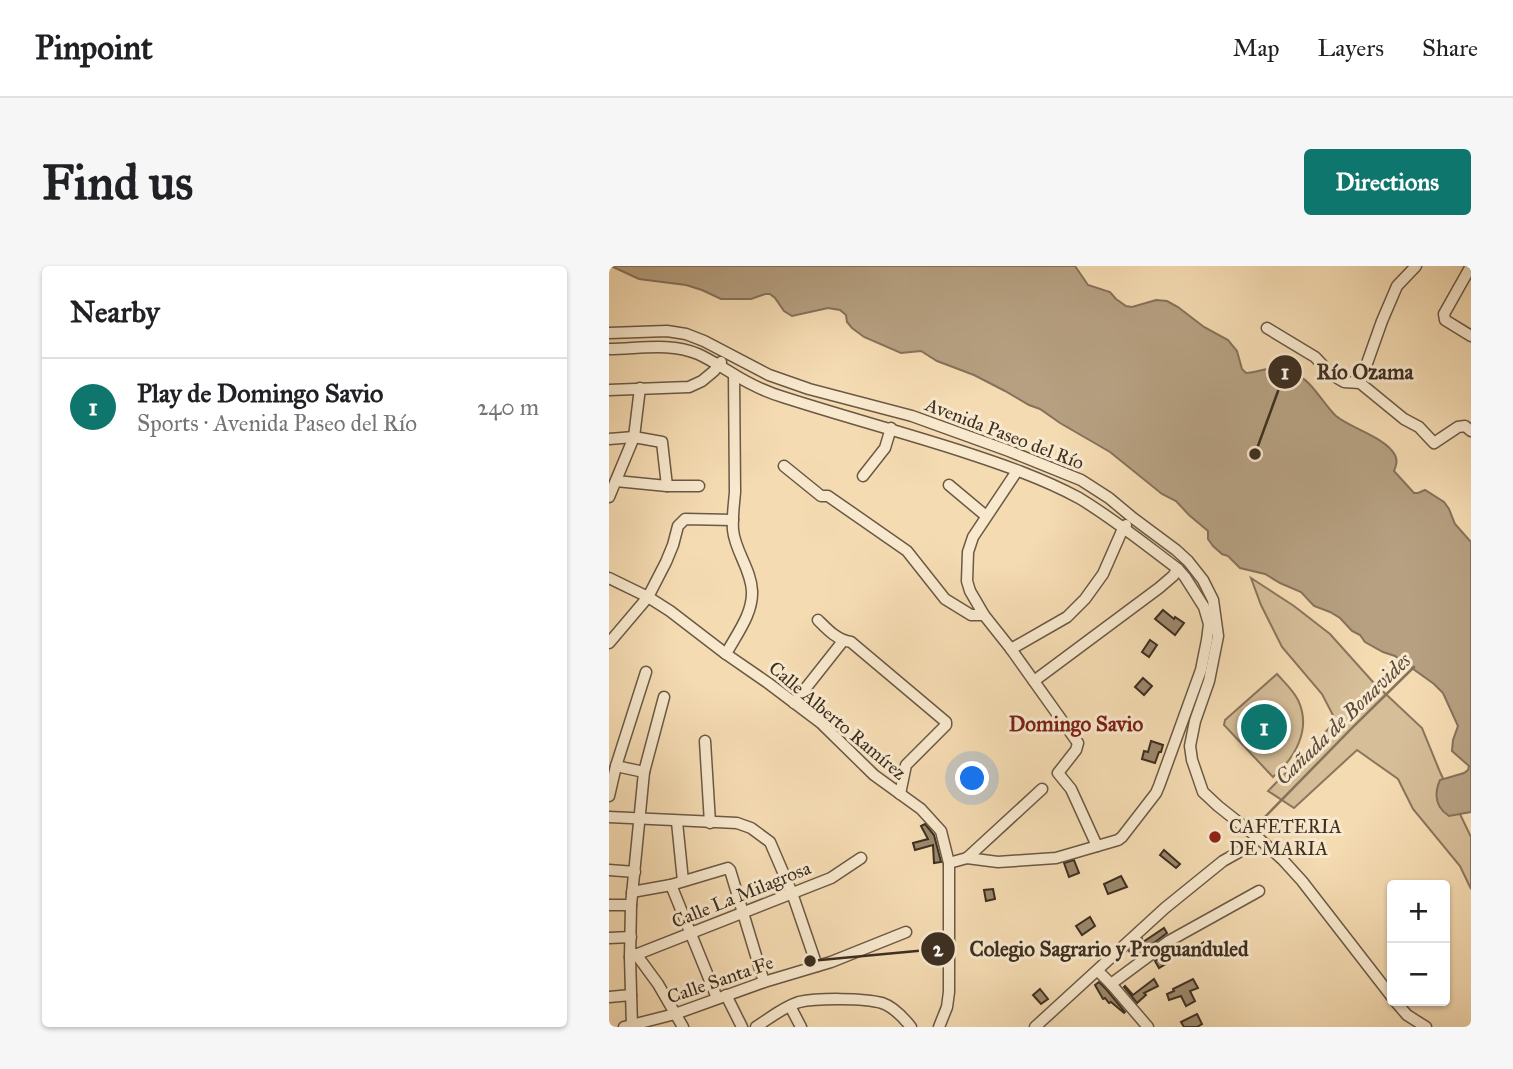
<!DOCTYPE html>
<html lang="en">
<head>
<meta charset="utf-8">
<style>
	:root { --surface:#fff; --page:#f6f6f6; --text:#202124; --muted:#757577; --line:#e0e0e0; --accent:#0f766e }
	body { margin:0; font-family:"IM FELL Great Primer",serif; background:var(--page); color:var(--text) }
	.controls { position:absolute; right:21px; bottom:21px; display:grid; overflow:hidden; border-radius:7px; box-shadow:0 2px 5px #0004 }
	.controls button { width:63px; height:63px; display:grid; place-items:center; padding:0; border:0; border-bottom:2px solid var(--line); background:var(--surface); color:var(--text); font:35px sans-serif }
	.you { position:absolute; left:364px; top:513px; width:24px; height:24px; margin:-18px; border:5px solid #fff; border-radius:50%; background:#1a73e8; box-shadow:0 0 0 10px #1a73e833 }
	.badge { display:grid; place-items:center; width:46px; height:46px; border-radius:50%; background:var(--accent); color:#fff; font-size:23px; font-weight:700 }
	.pin { position:absolute; translate:-50% -50%; border:4px solid #fff; box-shadow:0 2px 7px #0006 }
	.list { margin:0; padding:0; list-style:none }
	h2 { display:flex; justify-content:space-between; align-items:center; height:91px; margin:0; padding:0 28px; font-size:30px }
	h2 small { font-size:23px; font-weight:400; color:var(--muted) }
	.list li { display:grid; grid-template-columns:46px 1fr auto; gap:21px; align-items:center; box-sizing:border-box; height:98px; padding:0 28px; border-top:2px solid var(--line) }
	.list b { display:block; font-size:26px; white-space:nowrap }
	.list p { margin:0; font-size:23px; white-space:nowrap; color:var(--muted) }
	.list em { font-size:23px; font-style:normal; color:var(--muted) }
	.map { position:relative; flex:none; width:862px; height:761px; overflow:hidden; border-radius:7px }
	header { display:flex; align-items:center; gap:42px; box-sizing:border-box; height:98px; padding:0 35px; background:var(--surface); border-bottom:2px solid var(--line) }
	header strong { font-size:33px }
	nav { display:flex; gap:38px; margin-inline-start:auto; font-size:24px }
	.intro { display:flex; align-items:center; justify-content:space-between; box-sizing:border-box; height:168px; padding:0 42px }
	h1 { margin:0; font-size:49px }
	.button { padding:18px 32px; border-radius:7px; background:var(--accent); color:#fff; font-size:24px; font-weight:700 }
	main { display:flex; gap:42px; padding:0 42px }
	aside { flex:1; background:var(--surface); border-radius:7px; box-shadow:0 2px 5px #0004 }
	.map>svg:first-child { display:block }
	.green { fill:#d6be99; stroke:#89765d; stroke-width:2 }
	.water { fill:#b6a081; stroke:#85725b; stroke-width:2 }
	.lines { fill:none; stroke-linecap:round; stroke-linejoin:round }
	.stream { stroke:#85725b; stroke-width:2.5 }
	.building { fill:#9c886c; stroke:#3c2e21; stroke-width:2 }
	.minor-casing { stroke:#6a5945; stroke-width:13 }
	.minor { stroke:#f8e8cd; stroke-width:10 }
	.poi-dot { fill:#8f2418; stroke:#f8e8cd; stroke-width:2.5 }
	.labels { text-anchor:middle; stroke-width:6; stroke-linejoin:round; paint-order:stroke }
	.street-label { font-size:19px; fill:#3c2e21; stroke:#f8e8cd }
	.poi-label { font-size:19px; fill:#3c2e21; stroke:#f8e8cd; text-anchor:start }
	.water-label { font-size:21px; font-style:italic; fill:#5a4a39; stroke:#f8e8cd }
	.neighbourhood-label { font-size:21px; font-weight:bold; fill:#7a1f14; stroke:#f8e8cd }
	.leader { fill:none; stroke:#3c2e21; stroke-width:2.5 }
	.callout-dot { fill:#3c2e21; stroke:#f8e8cd; stroke-width:2.5 }
	.mark-label { font-size:21px; text-anchor:middle; font-weight:bold; fill:#fff }
	.callout-label { font-size:21px; text-anchor:middle; font-weight:bold; fill:#3c2e21; stroke:#f8e8cd; stroke-width:6; stroke-linejoin:round; paint-order:stroke }
</style>
</head>
<body>
<header>
<strong>Pinpoint</strong>
<nav><a>Map</a><a>Layers</a><a>Share</a></nav>
</header>
<div class="intro"><h1>Find us</h1><a class="button">Directions</a></div>
<main>
<aside>
<h2>Nearby<small></small></h2>
<ul class="list">
<li><span class="badge">1</span><div><b>Play de Domingo Savio</b><p>Sports · Avenida Paseo del Río</p></div><em>240 m</em></li>
</ul>
</aside>
<div class="map">
<svg width="862" height="761" viewBox="0 0 862 761">
	<rect width="100%" height="100%" fill="#f5dbb2"/>
	<filter id="stains"><feTurbulence type="fractalNoise" baseFrequency=".00286" numOctaves="4"/><feColorMatrix values="0 0 0 0 .2 0 0 0 0 .09 0 0 0 0 .02 0 0 0 .5 -.17"/></filter>
	<radialGradient id="worn" r=".72"><stop offset=".6" stop-color="#630" stop-opacity="0"/><stop offset="1" stop-color="#630" stop-opacity=".3"/></radialGradient>
	<g class="green">
		<path d="M642 312 685 340 721 368 764 416 813 462 831 506 862 571V623L851 600 804 543 789 513 748 484 685 542 659 525 727 455 713 428 673 381 652 339Z"/>
		<path d="M668 408C675 416 684 424 689 434 703 463 686 492 664 511L615 459 616 454Z"/>
	</g>
	<path class="water" d="M2 0H466L479 19 501 26 507 33 517 40 523 41 547 34 558 35 569 41 595 61 619 74 628 85 633 103 637 107C646 107 654 103 664 102 672 102 683 106 690 110 704 117 715 139 727 150 743 163 776 171 786 189 789 195 787 200 785 205L805 227H809L816 224 835 236 840 243 846 258 862 276V546L840 550C826 541 825 528 831 514L855 507 859 504 860 500 843 485 844 474 849 460 834 427 825 418 786 390 774 386 756 376 751 369 743 365 731 352 721 346 705 340 692 326 671 317 656 308 631 302 619 290 613 288 604 280 599 273V265L580 249 567 235 553 228 501 186 451 157 431 143 420 139 396 125 365 109 328 95 312 85 292 87 255 71 243 62 238 56 237 49 231 44 219 42 183 50 175 45 166 32 161 28H156L142 33H112L93 24 77 19 30 13Z"/>
	<g class="lines">
		<path class="stream" d="M652 555 742 463 805 401"/>
	</g>
	<g class="building">
		<path d="M554 344 565 353 566 351 575 357 566 369 546 353Z"/>
		<path d="M541 374 548 379 540 391 533 386Z"/>
		<path d="M534 412 543 420 535 429 526 421Z"/>
		<path d="M542 475 554 479 552 486H550L546 497 533 493 535 485 539 486Z"/>
		<path d="M316 558 325 569 332 596 325 597 324 579 306 584 304 577 319 573 312 560Z"/>
		<path d="M555 584 571 598 567 602 551 589Z"/>
		<path d="M465 594 470 607 460 611 455 597Z"/>
		<path d="M512 610 518 621 499 628 495 618Z"/>
		<path d="M384 623 386 633 377 635 375 624Z"/>
		<path d="M481 651 486 660 473 669 467 660Z"/>
		<path d="M555 662 558 667 525 692 520 685 533 673 534 676Z"/>
		<path d="M598 674 604 683 596 688 590 679Z"/>
		<path d="M555 688 560 696 550 702 546 695Z"/>
		<path d="M545 713 549 720 535 727 537 729 528 737 515 721 516 720 524 729Z"/>
		<path d="M584 713 589 722 581 725 586 735 577 740 572 730 560 734 558 728 565 725 564 723Z"/>
		<path d="M490 716 497 723 516 746 515 747 502 736 500 737 496 732 494 733 486 719Z"/>
		<path d="M431 723 439 733 432 738 424 729Z"/>
		<path d="M588 748 593 758 588 761H575L572 756Z"/>
	</g>
	<g class="lines">
		<g class="minor-casing">
			<g id="minor">
				<path d="M862 0 835 48 836 54 862 70"/>
				<path d="M658 62 706 91 723 109 735 116 751 117 795 153 810 161 825 177 849 161 856 160 862 165"/>
				<path d="M0 67 58 65 77 68 95 75 160 109 200 123 303 150 400 185 472 214 500 232 524 252 567 284 579 295 594 314 604 334 609 370 600 415 586 455 581 480 583 494 594 526 609 540 648 571 673 593 693 615 783 731"/>
				<path d="M0 83C29 83 61 76 89 88 100 93 111 100 121 106 137 116 157 126 174 131 233 150 293 166 352 185 392 198 433 212 470 232 505 253 537 279 569 303L576 311 595 341 600 358 598 374 592 404 550 520 547 527 513 571 509 574 447 592 389 596 358 592 340 597"/>
				<path d="M751 117 773 55 788 20 807 0"/>
				<path d="M0 124 80 121 93 115 105 105 112 96"/>
				<path d="M0 173 25 171 53 176 58 220"/>
				<path d="M175 200 212 230H219L298 285 336 333 362 349H375"/>
				<path d="M408 205 364 271 359 286 358 315 361 325 375 349 402 383 469 477 467 484 449 507 462 523 488 580"/>
				<path d="M254 210 276 182 282 162"/>
				<path d="M7 215 58 220H90"/>
				<path d="M340 219 377 250"/>
				<path d="M0 231 25 171 31 122"/>
				<path d="M0 312 39 331 61 345 117 388 159 417 212 457 265 509 312 543 332 565 340 597V726L338 741 330 761"/>
				<path d="M209 354C219 364 228 374 242 376L337 456V459L297 499 291 528"/>
				<path d="M0 377 39 331 57 296 64 279 69 260 76 253 124 254"/>
				<path d="M402 383 458 351 476 333 494 308 512 267 517 259"/>
				<path d="M117 388C127 369 144 348 143 325 142 303 126 285 124 264 123 251 125 239 126 226 126 187 125 148 125 109"/>
				<path d="M425 415 550 322 564 310 569 303"/>
				<path d="M185 437 234 375"/>
				<path d="M96 475 101 557"/>
				<path d="M7 500 35 506"/>
				<path d="M0 530 7 500 37 406"/>
				<path d="M0 551 128 557 142 562 161 576 183 627 208 700"/>
				<path d="M68 556 74 615"/>
				<path d="M358 592 433 523"/>
				<path d="M0 604 26 606"/>
				<path d="M62 619 108 732"/>
				<path d="M23 626 62 619 119 602 121 604 155 716"/>
				<path d="M0 639H22"/>
				<path d="M0 672 22 671"/>
				<path d="M27 688 49 718 74 761"/>
				<path d="M21 691 222 612 252 592"/>
				<path d="M489 705 502 718 560 675 650 625"/>
				<path d="M502 718 539 761"/>
				<path d="M117 729 133 761"/>
				<path d="M0 731 22 729"/>
				<path d="M786 735 798 749 817 761"/>
				<path d="M181 740 192 761"/>
				<path d="M15 761 66 748 155 716 222 696 297 666"/>
				<path d="M23 761 21 691 22 639 35 506 55 431"/>
				<path d="M147 761C161 752 174 741 190 736 208 732 255 732 273 737 285 741 294 751 302 761"/>
				<path d="M426 761 556 642 614 595 639 581"/>
			</g>
		</g>
		<use href="#minor" class="minor"/>
	</g>
	<circle class="poi-dot" cx="606" cy="571" r="7"/>
	<g class="labels">
		<g class="street-label">
			<text transform="translate(396 167) rotate(21)" y="7">Avenida Paseo del Río</text>
			<text transform="translate(229 454) rotate(40)" y="7">Calle Alberto Ramírez</text>
			<text transform="translate(132 628) rotate(-22)" y="7">Calle La Milagrosa</text>
			<text transform="translate(111 713) rotate(-19)" y="7">Calle Santa Fe</text>
		</g>
		<g class="poi-label">
			<text x="620" y="567">CAFETERIA<tspan x="620" dy="22">DE MARIA</tspan></text>
		</g>
		<g class="water-label">
			<text transform="translate(734 453) rotate(-44)" y="7">Cañada de Bonavides</text>
		</g>
		<g class="neighbourhood-label">
			<text x="467" y="465">Domingo Savio</text>
		</g>
	</g>
	<path class="leader" d="M646 188L676 106M201 695L329 683"/>
	<g class="callout-dot">
		<circle cx="646" cy="188" r="7"/>
		<circle cx="201" cy="695" r="7"/>
		<circle cx="676" cy="106" r="18"/>
		<circle cx="329" cy="683" r="18"/>
	</g>
	<g class="mark-label">
		<text x="676" y="113">1</text>
		<text x="329" y="690">2</text>
	</g>
	<g class="callout-label">
		<text x="756" y="113">Río Ozama</text>
		<text x="500" y="690">Colegio Sagrario y Proguanduled</text>
	</g>
	<rect width="100%" height="100%" filter="url(#stains)"/>
	<rect width="100%" height="100%" fill="url(#worn)"/>
</svg>
<div class="controls">
<button>+</button>
<button>−</button>
</div>
<div class="you"></div>
<div class="pin badge" style="left:655px;top:461px">1</div>
</div>
</main>
</body>
</html>
